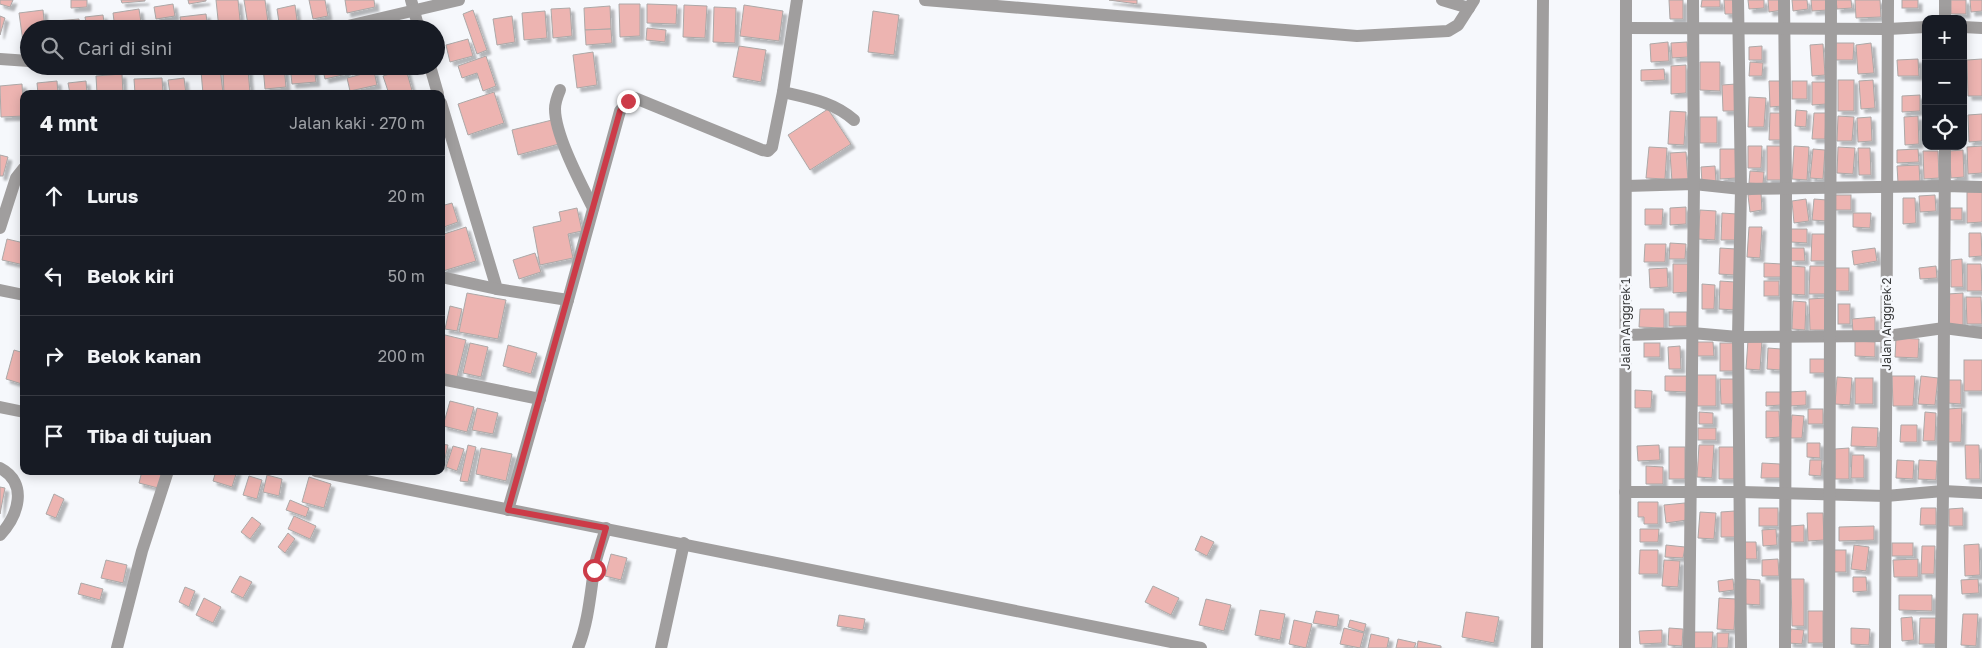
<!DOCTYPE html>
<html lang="id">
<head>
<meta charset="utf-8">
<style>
	:root { --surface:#171b24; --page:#242831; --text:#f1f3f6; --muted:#9ea1a6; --line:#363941 }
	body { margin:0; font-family:"Golos Text",sans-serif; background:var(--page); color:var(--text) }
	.controls { position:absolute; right:15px; top:15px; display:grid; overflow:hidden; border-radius:10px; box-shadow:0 2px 12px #0003 }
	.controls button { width:45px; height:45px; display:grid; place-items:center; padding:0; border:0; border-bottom:1px solid var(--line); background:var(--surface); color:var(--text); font:25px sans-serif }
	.stop { position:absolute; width:15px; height:15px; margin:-11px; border:4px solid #cc3b48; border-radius:50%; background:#fff }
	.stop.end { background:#cc3b48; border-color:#fff; box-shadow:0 1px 5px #0008 }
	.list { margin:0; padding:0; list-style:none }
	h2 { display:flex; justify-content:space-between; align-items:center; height:65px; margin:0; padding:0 20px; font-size:21px }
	h2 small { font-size:16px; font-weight:400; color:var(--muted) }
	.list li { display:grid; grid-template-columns:32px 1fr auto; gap:15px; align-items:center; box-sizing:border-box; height:80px; padding:0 20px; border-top:1px solid var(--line) }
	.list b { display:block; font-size:19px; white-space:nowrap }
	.list em { font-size:16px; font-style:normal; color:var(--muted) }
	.icon { flex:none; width:28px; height:28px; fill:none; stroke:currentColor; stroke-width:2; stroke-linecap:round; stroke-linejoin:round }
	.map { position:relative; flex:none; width:1982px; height:648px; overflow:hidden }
	.search { position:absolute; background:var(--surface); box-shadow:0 2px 12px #0003; left:20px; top:20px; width:425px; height:55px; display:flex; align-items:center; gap:12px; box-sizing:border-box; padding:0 18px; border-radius:28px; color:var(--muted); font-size:19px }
	.panel { position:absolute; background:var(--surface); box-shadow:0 2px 12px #0003; left:20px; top:90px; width:425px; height:385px; border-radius:10px }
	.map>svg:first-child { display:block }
	.building { fill:#edb4b1; stroke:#aca8a7; filter:url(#shadow) }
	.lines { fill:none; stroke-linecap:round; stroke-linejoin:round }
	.minor { stroke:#a09e9e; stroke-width:12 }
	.route { stroke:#cc3b48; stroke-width:6 }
	.labels { text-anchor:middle; stroke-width:5; stroke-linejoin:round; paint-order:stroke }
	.street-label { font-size:12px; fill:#393a3b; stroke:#f6f8fc }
</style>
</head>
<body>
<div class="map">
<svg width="1982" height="648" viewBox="0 0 1982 648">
	<defs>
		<filter id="shadow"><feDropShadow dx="4" dy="4" stdDeviation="1" flood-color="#0004"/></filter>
	</defs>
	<rect width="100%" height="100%" fill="#f6f8fc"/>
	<g class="building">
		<path d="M0 0H13L10 7 0 4Z"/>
		<path d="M71 0H87V7L71 8Z"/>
		<path d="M121 0H145V1L122 3Z"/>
		<path d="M188 0H206V1L189 4Z"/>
		<path d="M216 0H238L241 29H219Z"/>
		<path d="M244 0H265L268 22 248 25Z"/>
		<path d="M309 0H325L328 16 313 19Z"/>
		<path d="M345 0H374L375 7 347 13Z"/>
		<path d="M1109 0H1137V4Z"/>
		<path d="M1669 0H1683V19H1670Z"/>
		<path d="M1702 0H1720V7H1701Z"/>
		<path d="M1724 0H1736V14H1725Z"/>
		<path d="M1748 0H1764V8L1749 9Z"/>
		<path d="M1768 0H1782L1783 10 1769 12Z"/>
		<path d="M1792 0H1807L1808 9 1793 11Z"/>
		<path d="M1811 0H1827L1828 10 1812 11Z"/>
		<path d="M1836 0H1851L1852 8 1837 9Z"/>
		<path d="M1855 0H1880L1881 17 1856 18Z"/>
		<rect x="1902" y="0" width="16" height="8"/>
		<rect x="1951" y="0" width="15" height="14"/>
		<path d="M1970 0H1982V11L1971 12Z"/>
		<path d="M173 4 175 16 156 19 154 7Z"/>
		<path d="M619 4H640V36L620 37Z"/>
		<path d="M647 4 677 5 676 24 647 23Z"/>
		<path d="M295 5 298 27 280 29 277 9Z"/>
		<path d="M684 5 707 6 705 38 683 37Z"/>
		<path d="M744 5 783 11 779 41 740 36Z"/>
		<path d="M610 6 611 29 585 30 584 8Z"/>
		<path d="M714 7 736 8 735 43 713 42Z"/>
		<path d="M570 8 572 36 553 38 551 9Z"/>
		<path d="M139 9 142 29H115L113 13Z"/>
		<path d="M43 10 45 29H29V48L24 49 19 13Z"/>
		<path d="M473 10 487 50 477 54 463 14Z"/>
		<path d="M545 11 547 38 524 40 522 13Z"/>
		<path d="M873 11 899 15 894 55 868 52Z"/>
		<path d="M206 14 208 29H182L180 17Z"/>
		<path d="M103 15 105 29H87L85 17Z"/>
		<path d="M0 16 5 18 0 35Z"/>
		<path d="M512 16 515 42 497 45 493 19Z"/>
		<path d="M79 19 80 29H56L55 21Z"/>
		<path d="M167 21V29H148V22Z"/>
		<path d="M647 28 666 30 665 42 646 40Z"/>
		<path d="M611 29 612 43 586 45 585 30Z"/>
		<path d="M468 39 473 56 450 62 446 45Z"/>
		<path d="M1668 42 1669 61 1651 62 1650 44Z"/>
		<path d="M1687 42 1688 57 1672 58 1671 43Z"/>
		<path d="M1836 43H1854L1853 60H1835Z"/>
		<path d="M1871 43 1874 73 1858 74 1856 45Z"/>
		<path d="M1823 44 1825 75 1812 76 1810 45Z"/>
		<path d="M739 46 766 50 761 82 733 77Z"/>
		<path d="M1762 46V60H1749V47Z"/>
		<path d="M593 52 597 85 577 88 573 55Z"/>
		<path d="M486 56 496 86 483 91 477 73 462 78 458 66Z"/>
		<path d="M1918 59 1919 76H1898L1897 60Z"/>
		<path d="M1982 59V96H1968L1967 60Z"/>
		<path d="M1700 62H1720V91L1700 90Z"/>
		<path d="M1750 62 1763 63 1762 76H1749Z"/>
		<path d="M1686 65V93L1671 94V66Z"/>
		<path d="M263 66H284L286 87 265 89Z"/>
		<path d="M290 66H314L316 82 292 84Z"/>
		<path d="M322 66H345L347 74 325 79Z"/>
		<path d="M350 66H370V71L352 75Z"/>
		<path d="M220 68 223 93 203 94 201 71Z"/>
		<path d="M248 69 250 93 224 94 223 71Z"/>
		<path d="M406 69 413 94H389L383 76Z"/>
		<path d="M1664 69 1665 80 1641 81V70Z"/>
		<path d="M374 71 377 85 350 91 347 78Z"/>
		<path d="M122 74 123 94H97L96 76Z"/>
		<path d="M162 78 163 94H135L134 79Z"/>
		<path d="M184 78 186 94H170L168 80Z"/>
		<rect x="1838" y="80" width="16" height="31"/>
		<path d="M1873 80 1875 108 1861 109 1859 81Z"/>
		<path d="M57 81 58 94H38L37 83Z"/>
		<path d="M86 81 87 94H70L68 83Z"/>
		<path d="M1769 81H1782L1783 106 1770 107Z"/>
		<rect x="1792" y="81" width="15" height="18"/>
		<path d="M1812 82H1827V104L1812 105Z"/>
		<path d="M22 84 24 116 1 117 0 86Z"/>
		<path d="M1736 84V111H1723L1722 85Z"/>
		<path d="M494 92 504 123 468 135 458 104Z"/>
		<path d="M1920 95V111L1902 112V96Z"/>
		<path d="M1749 97 1766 98 1764 127H1748Z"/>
		<path d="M828 109 851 144 810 170 788 135Z"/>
		<path d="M1796 110 1807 111 1806 127 1795 126Z"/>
		<path d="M1670 111 1686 112 1684 145 1668 144Z"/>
		<path d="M1770 113H1783L1782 140H1769Z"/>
		<path d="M1814 113H1826L1825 139H1812Z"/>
		<path d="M1982 114V141L1969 142 1968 115Z"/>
		<path d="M1838 116 1854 117 1852 141H1837Z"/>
		<path d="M1918 116 1919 144 1905 145 1904 117Z"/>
		<rect x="1700" y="117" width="17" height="26"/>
		<path d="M1871 117 1872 141 1858 142 1857 118Z"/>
		<path d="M552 120 559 144 518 155 512 130Z"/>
		<path d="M1748 146H1762L1761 168H1748Z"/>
		<rect x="1767" y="146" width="16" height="34"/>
		<path d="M1794 146 1809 147 1807 180 1792 179Z"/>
		<path d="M1982 146V173L1968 174 1967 147Z"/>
		<path d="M1649 147 1667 148 1665 179 1646 178Z"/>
		<path d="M1838 147 1855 148 1853 174 1837 173Z"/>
		<path d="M1858 148H1870L1871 175H1859Z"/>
		<path d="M1720 149H1737V178L1720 179Z"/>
		<path d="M1813 149 1825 150 1823 179 1810 178Z"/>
		<path d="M1918 149 1919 162 1897 163V150Z"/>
		<path d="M1963 150 1964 177 1951 178 1949 151Z"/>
		<path d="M1923 151H1938L1939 178 1924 179Z"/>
		<path d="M1686 152 1688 181 1672 182 1670 153Z"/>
		<path d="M0 155 8 157 3 176H0Z"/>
		<path d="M1919 165 1920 182 1898 183 1897 166Z"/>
		<path d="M1715 166 1716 182 1702 183 1701 167Z"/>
		<path d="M1750 171 1764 172 1763 184 1749 183Z"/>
		<path d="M1967 192H1982V222L1967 223Z"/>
		<path d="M1761 193 1762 210 1750 212 1748 195Z"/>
		<rect x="1834" y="195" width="17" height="15"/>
		<path d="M1935 195 1936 211 1920 212 1919 196Z"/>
		<path d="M1903 198H1915L1916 223 1903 224Z"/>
		<path d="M1806 199 1809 221 1794 223 1792 201Z"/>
		<path d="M1814 199 1827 200 1826 221 1812 220Z"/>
		<path d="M452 203 458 222 441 228V206Z"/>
		<path d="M1686 207V224L1670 225V208Z"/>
		<path d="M577 208 582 231 568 234 573 258 540 265 533 227 561 221 559 212Z"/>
		<rect x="1950" y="208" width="12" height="12"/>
		<path d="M1645 209H1663L1662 225H1645Z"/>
		<path d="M1700 210 1716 211 1715 240 1698 239Z"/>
		<path d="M1722 213 1737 214 1736 240H1721Z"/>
		<path d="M1853 213H1871L1870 228 1853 227Z"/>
		<path d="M466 227 476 261 443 271 441 264V235Z"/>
		<path d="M1749 227H1762L1760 258 1747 257Z"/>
		<path d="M1791 229H1807V243L1791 242Z"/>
		<path d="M1969 233H1981L1982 256 1969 257Z"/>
		<path d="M1812 234H1825V261H1811Z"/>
		<path d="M7 239 24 243V265L2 260Z"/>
		<path d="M1670 243 1686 244 1685 259H1669Z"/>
		<path d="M1645 244H1666L1665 262H1644Z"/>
		<path d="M1720 248 1736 249 1734 275 1719 274Z"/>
		<path d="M1791 248H1804L1805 261H1791Z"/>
		<path d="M1875 248 1877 261 1854 265 1852 251Z"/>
		<path d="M535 253 541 272 519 279 513 260Z"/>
		<path d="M1962 259 1963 287H1951V260Z"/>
		<path d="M1764 263 1782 264 1781 277H1764Z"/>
		<path d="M1673 264H1688V292L1673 293Z"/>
		<path d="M1967 264H1981L1982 291H1967Z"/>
		<path d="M1790 266 1805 267V295L1790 294Z"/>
		<path d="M1810 266H1826V294H1809Z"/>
		<path d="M1936 266 1937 278 1920 279 1919 268Z"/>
		<path d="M1667 268 1668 287 1650 288 1649 269Z"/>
		<rect x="1835" y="268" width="14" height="23"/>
		<path d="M1720 281 1735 282V310L1719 309Z"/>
		<rect x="1764" y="281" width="15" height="15"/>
		<path d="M1702 284 1715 285 1714 309H1702Z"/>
		<path d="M467 293 506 300 498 339 459 332Z"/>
		<path d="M1963 293V325H1948V294Z"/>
		<path d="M1966 297H1981L1982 324H1967Z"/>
		<path d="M1826 298 1827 330H1810L1809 299Z"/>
		<path d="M1793 301 1806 302 1805 330 1792 329Z"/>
		<rect x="1838" y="304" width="12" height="20"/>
		<path d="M450 306 462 309 457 331 445 329Z"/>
		<path d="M1640 309H1664V328L1639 327Z"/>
		<rect x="1669" y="312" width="18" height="14"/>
		<path d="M1875 317V331L1853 332 1852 319Z"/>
		<path d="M441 334 466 340 457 377 441 373Z"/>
		<path d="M1896 338 1919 339 1918 358 1895 357Z"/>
		<path d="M1748 340H1762L1760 370 1746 369Z"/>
		<path d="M1855 341 1875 342V357L1855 356Z"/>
		<path d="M1697 342H1713L1714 356H1697Z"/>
		<path d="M470 343 488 347 481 377 463 373Z"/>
		<rect x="1644" y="343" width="16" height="14"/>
		<rect x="1720" y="343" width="15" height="28"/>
		<path d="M508 345 537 353 531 374 503 366Z"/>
		<path d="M1680 346 1681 369H1669L1668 347Z"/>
		<path d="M1768 348 1781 349 1780 370 1767 369Z"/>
		<path d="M14 350 24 353V376L22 384 6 379Z"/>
		<rect x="1810" y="359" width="15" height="14"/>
		<rect x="1964" y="360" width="18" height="31"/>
		<rect x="1697" y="375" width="19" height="31"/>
		<path d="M1665 376H1687V392L1665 391Z"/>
		<path d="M1892 376H1915L1913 406H1893Z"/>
		<path d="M1921 376 1938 378 1935 405 1918 404Z"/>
		<path d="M1837 377 1852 378 1850 405 1835 404Z"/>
		<rect x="1855" y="378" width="18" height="26"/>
		<path d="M1720 379H1735V404H1721Z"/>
		<path d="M1948 380H1961V404L1947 403Z"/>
		<path d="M1635 390 1652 391 1651 408H1635Z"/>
		<path d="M1806 391V405L1789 406V392Z"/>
		<path d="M1766 392H1781V405L1766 406Z"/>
		<path d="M450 401 474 407 467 432 443 426Z"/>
		<path d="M477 408 498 413 493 434 472 430Z"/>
		<path d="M1962 408 1961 442H1948V409Z"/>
		<rect x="1808" y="409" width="15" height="15"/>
		<path d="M1766 411H1779L1780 437 1766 438Z"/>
		<path d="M1699 412 1713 413V424H1699Z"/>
		<path d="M1925 412 1936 413 1935 441H1923Z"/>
		<path d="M1792 415 1804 416 1802 438H1790Z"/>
		<path d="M1901 425H1917V442H1900Z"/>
		<path d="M1852 427 1878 428 1877 447 1851 446Z"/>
		<rect x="1698" y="428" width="18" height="12"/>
		<path d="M1807 443H1820V458L1807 457Z"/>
		<path d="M441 444 448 445 443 467H441Z"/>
		<path d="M468 445 476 447 468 482 460 481Z"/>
		<path d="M1659 445 1660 460 1638 461 1637 446Z"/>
		<path d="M1699 445H1714L1712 478 1697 477Z"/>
		<path d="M1965 445H1979L1980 479H1966Z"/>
		<path d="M453 446 464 449 457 471 446 467Z"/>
		<rect x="1669" y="447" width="16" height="32"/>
		<path d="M1719 447H1735L1734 479H1719Z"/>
		<path d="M481 448 512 454 506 481 476 474Z"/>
		<path d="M1849 448V479H1835V449Z"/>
		<path d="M1852 455H1864V478H1851Z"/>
		<path d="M1810 460H1822L1821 476 1809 475Z"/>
		<path d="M1897 460 1914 461 1913 479 1896 478Z"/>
		<path d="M1919 460 1937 461 1936 480 1918 479Z"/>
		<path d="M1762 463 1780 464V478H1761Z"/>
		<path d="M1646 466 1663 467V484H1646Z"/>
		<path d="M142 471 162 472 158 488 139 483Z"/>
		<path d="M216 471H237L232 487 213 481Z"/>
		<path d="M267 475 282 479 279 496 263 492Z"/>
		<path d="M249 476 262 480 257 499 243 495Z"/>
		<path d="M309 477 331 484 324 508 302 502Z"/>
		<path d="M0 487 5 488 0 514Z"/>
		<path d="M54 494 64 499 56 518 46 514Z"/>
		<path d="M290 500 309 508 306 517 286 510Z"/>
		<path d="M1638 502H1658V524H1644V517H1638Z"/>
		<path d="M1685 503 1687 520 1666 523 1664 505Z"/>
		<rect x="1759" y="508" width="19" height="18"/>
		<path d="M1921 508H1936V525H1920Z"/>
		<path d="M1963 508V526H1949V509Z"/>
		<path d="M1735 511V537H1721V512Z"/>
		<path d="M1700 512 1716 513 1714 539 1698 538Z"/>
		<path d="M1807 513H1823L1824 540 1808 541Z"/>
		<path d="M294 516 316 526 310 539 288 529Z"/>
		<path d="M252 517 261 524 250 539 241 532Z"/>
		<path d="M1804 525V542H1790V526Z"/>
		<path d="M1874 526V540L1839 541V527Z"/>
		<path d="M1640 529H1659L1658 542H1640Z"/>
		<path d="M1776 529 1777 545 1763 546 1762 530Z"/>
		<path d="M288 533 295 539 285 553 278 547Z"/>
		<path d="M1201 536 1214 542 1207 556 1195 550Z"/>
		<path d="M1744 542H1756L1757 559H1744Z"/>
		<rect x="1892" y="543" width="21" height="13"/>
		<path d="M1979 544 1980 575 1965 576 1964 545Z"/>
		<path d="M1666 545 1685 547 1683 558 1665 557Z"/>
		<path d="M1854 545 1869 547 1866 571 1851 569Z"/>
		<path d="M1922 546H1935L1934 574H1921Z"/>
		<path d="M1640 550H1658V574H1639Z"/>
		<rect x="1834" y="550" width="12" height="22"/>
		<path d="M611 554 627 558 621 580 605 576Z"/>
		<path d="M1778 559 1779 576H1762V560Z"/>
		<path d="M1918 559V577H1894L1893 560Z"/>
		<path d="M106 560 127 565 123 583 101 578Z"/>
		<path d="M1664 560 1680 561 1678 587 1662 586Z"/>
		<path d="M240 576 252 582 243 598 231 592Z"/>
		<path d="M1853 577H1866L1867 591 1853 592Z"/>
		<path d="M1733 579 1734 590 1719 592 1718 581Z"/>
		<path d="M1746 579 1760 580V605L1745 604Z"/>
		<path d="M1791 579H1804V626H1792Z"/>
		<path d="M1978 579 1979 593 1962 594 1961 580Z"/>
		<path d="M81 583 103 589 100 600 78 594Z"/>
		<path d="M1153 586 1179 598 1171 615 1145 602Z"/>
		<path d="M185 587 195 591 189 607 179 602Z"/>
		<path d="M1899 595H1932V611L1899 610Z"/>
		<path d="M204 598 221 607 213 623 196 615Z"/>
		<path d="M1719 598 1736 599 1734 630 1717 629Z"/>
		<path d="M1206 599 1231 605 1224 631 1199 625Z"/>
		<path d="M1260 610 1285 614 1280 640 1255 635Z"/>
		<path d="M1316 611 1339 615 1337 627 1313 623Z"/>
		<rect x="1808" y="611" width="15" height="32"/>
		<path d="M1466 612 1499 617 1494 643 1462 637Z"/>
		<path d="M1963 614H1978L1976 646 1961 645Z"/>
		<path d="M839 615 865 619 863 630 837 626Z"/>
		<path d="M1912 617 1914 640 1902 641 1901 618Z"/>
		<path d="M1920 618H1936L1935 644H1919Z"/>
		<path d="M1294 620 1312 624 1306 648 1289 644Z"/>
		<path d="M1350 620 1366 624 1364 632 1348 627Z"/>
		<path d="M1344 628 1364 633 1360 648 1340 644Z"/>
		<path d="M1669 628 1683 629 1682 646 1668 645Z"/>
		<path d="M1851 628 1870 629 1869 645 1851 644Z"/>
		<path d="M1791 629 1804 630 1802 644 1789 643Z"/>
		<path d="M1662 630V643L1640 644 1639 631Z"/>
		<path d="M1693 632H1713L1712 648H1693Z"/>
		<path d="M1717 633H1729L1728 648H1717Z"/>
		<path d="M1371 634 1389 638 1387 648H1368Z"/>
		<path d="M1398 639 1416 643 1414 648H1396Z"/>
		<path d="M1418 641 1441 646V648H1417Z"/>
	</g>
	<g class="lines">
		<g class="minor">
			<path d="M411 0 419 29"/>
			<path d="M925 0 1357 36 1448 31 1458 25 1474 0"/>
			<path d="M1442 0 1469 8"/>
			<path d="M1738 0 1741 189 1738 337 1741 648"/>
			<path d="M1784 0 1786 188 1785 648"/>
			<path d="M1945 19V0"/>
			<path d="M1963 27 1982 28"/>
			<path d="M1626 28 1888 29 1926 27"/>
			<path d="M335 29 459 0"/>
			<path d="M0 59 29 61"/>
			<path d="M430 66 438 94"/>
			<path d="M560 90C557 97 555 103 555 109 555 135 581 184 593 208"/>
			<path d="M783 92C809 98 834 102 854 120"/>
			<path d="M441 103 497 289 568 300 508 510"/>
			<path d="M1626 186 1694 184 1741 189 1945 186 1982 187"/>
			<path d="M0 228 16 178 24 168"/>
			<path d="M441 277 497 289"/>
			<path d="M0 290 24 295"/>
			<path d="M568 300 620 111 628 101 635 98 762 150 768 151 772 147 783 92 797 0"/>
			<path d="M1626 335 1692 333 1738 337 1887 336 1944 328 1982 333"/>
			<path d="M441 379 540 399"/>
			<path d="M0 407 24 412"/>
			<path d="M0 468C29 483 18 516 0 535"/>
			<path d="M316 471 1201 648"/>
			<path d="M1625 492H1741L1886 496 1943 491 1982 493"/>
			<path d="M117 648 142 551 168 471"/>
			<path d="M578 648C588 623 590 597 594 570 596 556 602 542 606 528"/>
			<path d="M661 648 684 543"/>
			<path d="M1537 648 1543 0"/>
			<path d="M1625 648 1626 0"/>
			<path d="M1689 648 1694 184 1693 0"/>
			<path d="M1829 648 1831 0"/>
			<path d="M1885 648 1888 0"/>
			<path d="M1941 648 1943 491 1945 146"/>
		</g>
	</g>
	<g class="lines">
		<path class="route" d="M594 570 606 528 508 510 620 111 628 101"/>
	</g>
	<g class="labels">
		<g class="street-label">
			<text transform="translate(1626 324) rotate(-90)" y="4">Jalan Anggrek 1</text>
			<text transform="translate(1887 324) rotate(-90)" y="4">Jalan Anggrek 2</text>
		</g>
	</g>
</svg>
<div class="controls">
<button>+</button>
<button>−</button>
<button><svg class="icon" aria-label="locate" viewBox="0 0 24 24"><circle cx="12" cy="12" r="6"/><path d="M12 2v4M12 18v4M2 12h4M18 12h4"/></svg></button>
</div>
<div class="stop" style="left:594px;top:570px"></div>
<div class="stop end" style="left:628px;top:101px"></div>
<div class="search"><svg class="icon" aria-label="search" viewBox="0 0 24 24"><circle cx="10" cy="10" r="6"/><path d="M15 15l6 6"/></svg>Cari di sini</div>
<section class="panel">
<h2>4 mnt<small>Jalan kaki · 270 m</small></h2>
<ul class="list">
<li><svg class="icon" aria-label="ahead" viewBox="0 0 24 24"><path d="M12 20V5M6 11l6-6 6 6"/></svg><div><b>Lurus</b></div><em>20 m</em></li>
<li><svg class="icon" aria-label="left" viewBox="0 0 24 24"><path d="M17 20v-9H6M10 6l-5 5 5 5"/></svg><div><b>Belok kiri</b></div><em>50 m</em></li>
<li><svg class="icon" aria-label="right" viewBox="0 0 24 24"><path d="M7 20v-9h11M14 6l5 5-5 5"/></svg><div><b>Belok kanan</b></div><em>200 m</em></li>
<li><svg class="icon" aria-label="arrive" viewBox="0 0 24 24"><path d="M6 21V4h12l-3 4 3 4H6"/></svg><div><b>Tiba di tujuan</b></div></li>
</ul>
</section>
</div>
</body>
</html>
